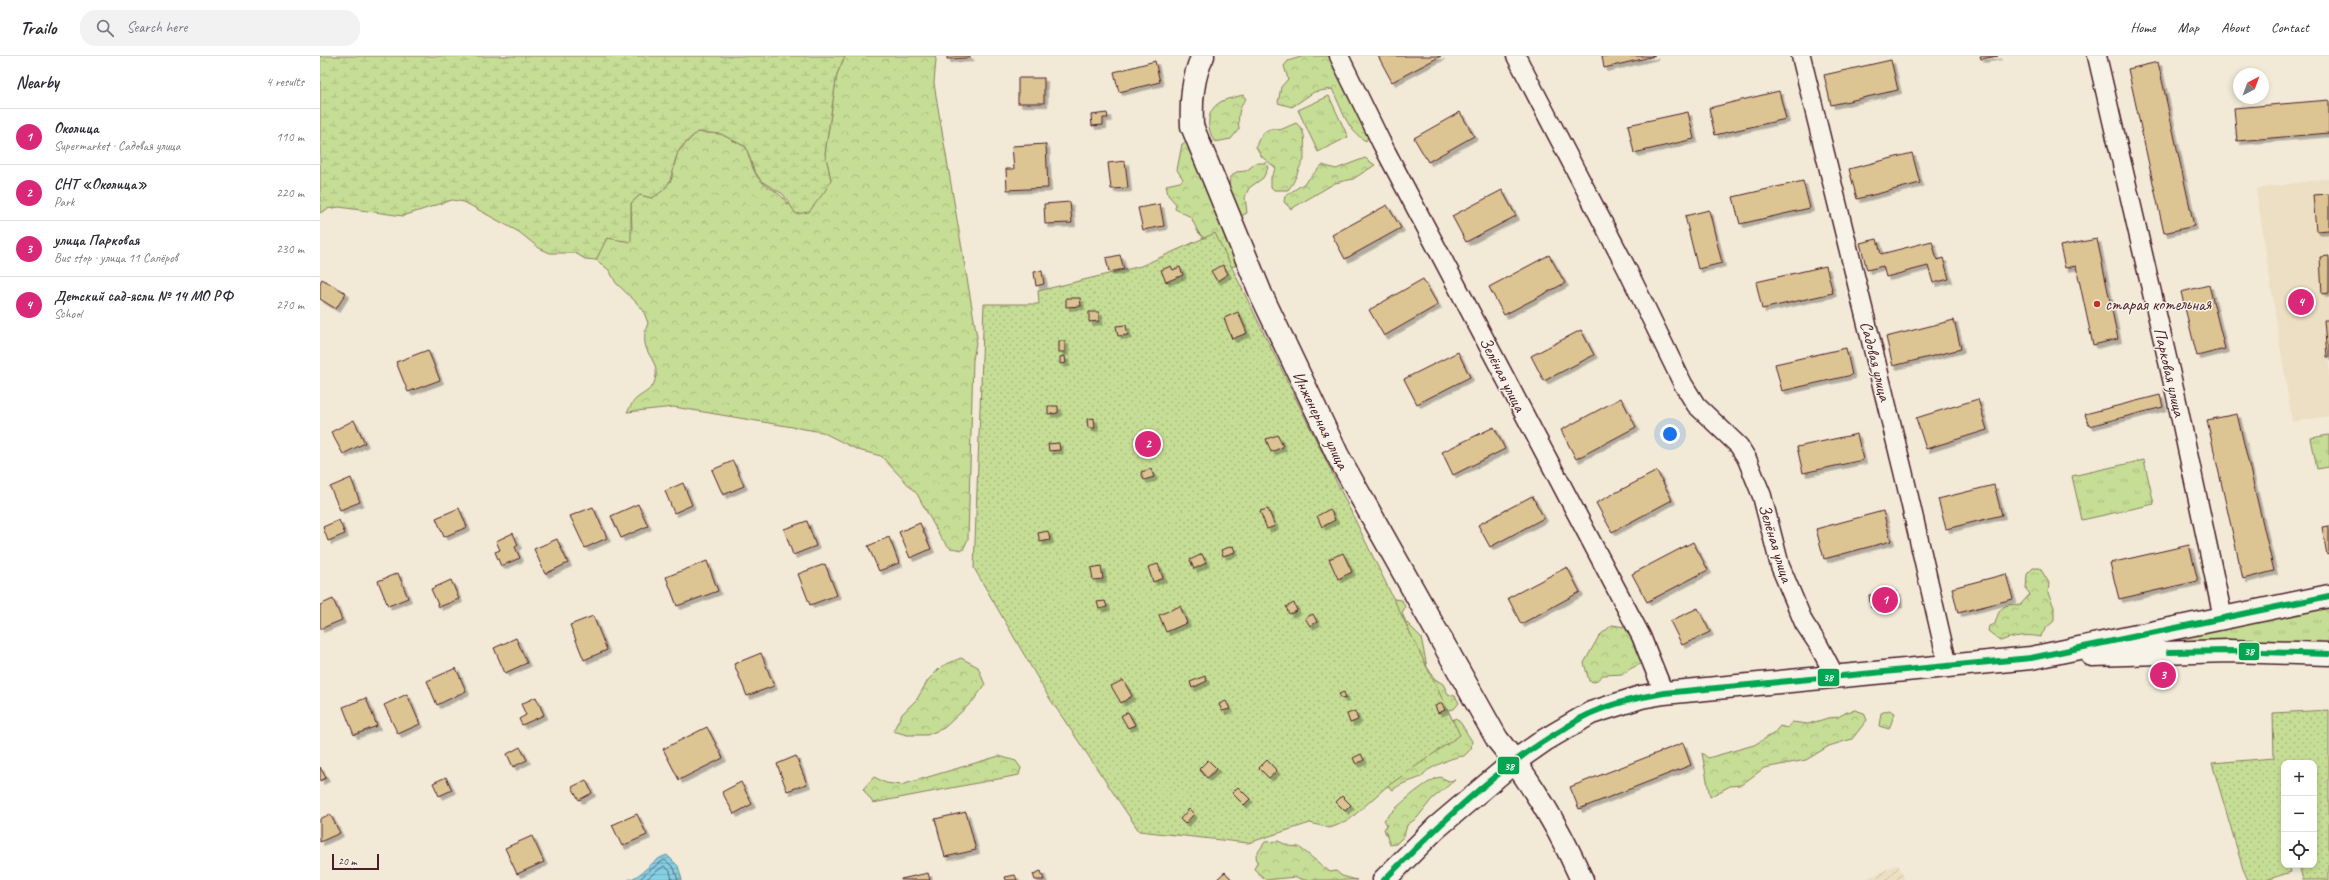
<!DOCTYPE html>
<html lang="en">
<head>
<meta charset="utf-8">
<style>
	:root { --surface:#fff; --page:#f2f2f3; --text:#2b2b33; --muted:#7c7c81; --line:#e1e1e2; --accent:#db2777 }
	body { margin:0; font-family:Caveat,sans-serif; background:var(--page); color:var(--text) }
	.controls { position:absolute; right:12px; bottom:12px; display:grid; overflow:hidden; border-radius:8px; box-shadow:0 2px 6px #0003 }
	.controls button { width:36px; height:36px; display:grid; place-items:center; padding:0; border:0; border-bottom:1px solid var(--line); background:var(--surface); color:var(--text); font:20px sans-serif }
	.compass { position:absolute; left:1913px; top:12px; width:36px; height:36px; border-radius:50%; background:var(--surface); box-shadow:0 2px 6px #0003; rotate:41deg }
	.scale { position:absolute; left:12px; bottom:10px; width:47px; box-sizing:border-box; padding-left:4px; border:2px solid #4a1f2b; border-top:0; font-size:11px; line-height:14px; white-space:nowrap; color:#4a1f2b; -webkit-text-stroke:3px #f7f3e8; paint-order:stroke }
	.you { position:absolute; left:1350px; top:378px; width:14px; height:14px; margin:-10px; border:3px solid #fff; border-radius:50%; background:#1a73e8; box-shadow:0 0 0 6px #1a73e833 }
	.badge { display:grid; place-items:center; width:26px; height:26px; border-radius:50%; background:var(--accent); color:#fff; font-size:13px; font-weight:700 }
	.pin { position:absolute; translate:-50% -50%; border:2px solid #fff; box-shadow:0 1px 4px #0006 }
	.list { margin:0; padding:0; list-style:none }
	h2 { display:flex; justify-content:space-between; align-items:center; height:52px; margin:0; padding:0 16px; font-size:17px }
	h2 small { font-size:13px; font-weight:400; color:var(--muted) }
	.list li { display:grid; grid-template-columns:26px 1fr auto; gap:12px; align-items:center; box-sizing:border-box; height:56px; padding:0 16px; border-top:1px solid var(--line) }
	.list b { display:block; font-size:15px; white-space:nowrap }
	.list p { margin:0; font-size:13px; white-space:nowrap; color:var(--muted) }
	.list em { font-size:13px; font-style:normal; color:var(--muted) }
	.icon { flex:none; width:22px; height:22px; fill:none; stroke:currentColor; stroke-width:2; stroke-linecap:round; stroke-linejoin:round }
	.map { position:relative; flex:none; width:2009px; height:824px; overflow:hidden }
	header { display:flex; align-items:center; gap:24px; box-sizing:border-box; height:56px; padding:0 20px; background:var(--surface); border-bottom:1px solid var(--line) }
	header strong { font-size:19px }
	nav { display:flex; gap:22px; margin-inline-start:auto; font-size:14px }
	.search { width:280px; height:36px; background:var(--page); display:flex; align-items:center; gap:10px; box-sizing:border-box; padding:0 14px; border-radius:16px; color:var(--muted); font-size:15px }
	main { display:flex }
	aside { flex:1; background:var(--surface) }
	.map>svg:first-child { display:block }
	.built { fill:#ecdfc3 }
	.industrial { fill:url(#industrial-furrows) }
	.grass { fill:url(#grass-tufts); stroke:#887e60 }
	.forest { fill:url(#forest-crowns); stroke:#887e60 }
	.wetland { fill:url(#wetland-marsh); stroke:#887e60 }
	.garden { fill:url(#garden-dots); stroke:#887e60 }
	.water { fill:url(#water-rules); stroke:#6d899a }
	.lines { fill:none; stroke-linecap:round; stroke-linejoin:round }
	.shore { stroke:#616675; stroke-width:1 }
	.building { fill:#ddc493; stroke:#4a1f2b; filter:url(#shadow) }
	.street-casing { stroke:#4a1f2b; stroke-width:21 }
	.secondary-casing { stroke:#4a1f2b; stroke-width:25 }
	.street { stroke:#f7f3e8; stroke-width:18 }
	.secondary { stroke:#f7f3e8; stroke-width:22 }
	.bus-1-casing { stroke:#f7f3e8; stroke-width:9 }
	.bus-1 { stroke:#00a651; stroke-width:6 }
	.poi-dot { fill:#c8321e; stroke:#f7f3e8; stroke-width:1.5 }
	.labels { text-anchor:middle; stroke-width:3; stroke-linejoin:round; paint-order:stroke }
	.poi-label { font-size:17px; fill:#4a1f2b; stroke:#f7f3e8; text-anchor:start }
	.street-label { font-size:17px; fill:#4a1f2b; stroke:#f7f3e8 }
	.line-badge { stroke:#f7f3e8; stroke-width:1.5 }
	.badge-label { font-size:11px; text-anchor:middle; font-weight:bold; fill:#fff }
</style>
</head>
<body>
<header>
<strong>Trailo</strong>
<div class="search"><svg class="icon" aria-label="search" viewBox="0 0 24 24"><circle cx="10" cy="10" r="6"/><path d="M15 15l6 6"/></svg>Search here</div>
<nav><a>Home</a><a>Map</a><a>About</a><a>Contact</a></nav>
</header>
<main>
<aside>
<h2>Nearby<small>4 results</small></h2>
<ul class="list">
<li><span class="badge">1</span><div><b>Околица</b><p>Supermarket · Садовая улица</p></div><em>110 m</em></li>
<li><span class="badge">2</span><div><b>СНТ «Околица»</b><p>Park</p></div><em>220 m</em></li>
<li><span class="badge">3</span><div><b>улица Парковая</b><p>Bus stop · улица 11 Сапёров</p></div><em>230 m</em></li>
<li><span class="badge">4</span><div><b>Детский сад-ясли № 14 МО РФ</b><p>School</p></div><em>270 m</em></li>
</ul>
</aside>
<div class="map">
<svg width="2009" height="824" viewBox="0 0 2009 824">
	<defs>
		<pattern id="industrial-furrows" width="10" height="10" patternUnits="userSpaceOnUse"><rect width="10" height="10" fill="#ecdfc3"/><path d="M-1 1l2-2M0 10L10 0M9 11l2-2" fill="none" stroke="#ccbfa8"/></pattern>
		<pattern id="grass-tufts" width="24" height="20" patternUnits="userSpaceOnUse"><rect width="24" height="20" fill="#c5dd94"/><path d="M3 7l-1-3M5 7V3M7 7l1-3M15 17l-1-3M17 17v-4M19 17l1-3" fill="none" stroke="#abbd80"/></pattern>
		<pattern id="forest-crowns" width="20" height="18" patternUnits="userSpaceOnUse"><rect width="20" height="18" fill="#c5dd94"/><path d="M2 6a3 3 0 1 1 6 0M12 15a3 3 0 1 1 6 0" fill="none" stroke="#abbd80"/></pattern>
		<pattern id="wetland-marsh" width="20" height="14" patternUnits="userSpaceOnUse"><rect width="20" height="14" fill="#c5dd94"/><path d="M1 5h8M5 5V1M11 12h8M15 12V8" fill="none" stroke="#abbd80"/></pattern>
		<pattern id="garden-dots" width="8" height="8" patternUnits="userSpaceOnUse"><rect width="8" height="8" fill="#c5dd94"/><path d="M2 2h.1M6 6h.1" fill="none" stroke="#abbd80" stroke-width="1.8" stroke-linecap="round"/></pattern>
		<pattern id="water-rules" width="6" height="5" patternUnits="userSpaceOnUse"><rect width="6" height="5" fill="#84d0e4"/><path d="M0 2.5h6" fill="none" stroke="#74b2c4"/></pattern>
		<filter id="shadow"><feDropShadow dx="3.5" dy="3.5" stdDeviation="0" flood-color="#0004"/></filter>
	</defs>
	<rect width="100%" height="100%" fill="#f2ead7"/>
	<filter id="ink" filterUnits="userSpaceOnUse"><feTurbulence type="fractalNoise" baseFrequency=".025" numOctaves="2"/><feDisplacementMap in="SourceGraphic" scale="8" xChannelSelector="R" yChannelSelector="G"/><feConvolveMatrix kernelMatrix="1 2 1 2 8 2 1 2 1" color-interpolation-filters="sRGB"/></filter>
	<g filter="url(#ink)">
		<path class="built" d="M2009 122V360L1972 366 1936 133Z"/>
		<path class="industrial" d="M1578 808 1585 824H1544Z"/>
		<g class="grass">
			<path d="M1009 40 1028 81 998 96 978 54Z"/>
			<path d="M2009 379V411L1997 413 1991 382Z"/>
			<path d="M1824 404 1834 448 1762 464 1752 420Z"/>
			<path d="M2009 549V589L1825 588Z"/>
		</g>
		<g class="forest">
			<path d="M525 0H615L616 4 614 27 616 40 657 281 653 304 648 483 643 494 630 492 621 482 597 438 561 400 538 394 502 376 354 351 307 356C310 352 312 346 316 343 322 338 331 334 334 327 344 301 315 300 328 267L323 254 315 245 296 227 289 214 276 204 286 182H300L312 173 311 147 320 139 332 142 351 125 357 97 377 76 401 78 426 91C430 102 432 115 440 124 450 135 459 133 468 149L511 124 505 97 517 18Z"/>
			<path d="M984 0H1014L1021 25 1029 34 1050 77 1046 85C1026 74 1022 52 1012 33L994 36 972 51 958 47 961 31 968 23 964 10 968 5Z"/>
			<path d="M923 39 926 43C918 52 918 61 919 73L911 83 895 86C887 75 885 56 899 47 904 43 916 41 923 39Z"/>
			<path d="M976 67C989 77 983 90 984 104 977 114 976 125 968 134H954L951 131V121L956 112 942 101 936 91C939 79 947 69 960 74Z"/>
			<path d="M868 85 880 109 879 118 890 133V145L897 151 902 173 909 179 917 209 911 211 878 176 871 161 855 153 856 148 848 139 846 129 860 126 863 123 857 114 862 88Z"/>
			<path d="M1045 102 1055 109 1033 123 1015 127 971 153 964 146 965 140 985 127 1002 109 1016 113Z"/>
			<path d="M936 107H946L948 112 943 122 929 132 925 141 927 157 921 160 916 153 909 130 910 122 916 116 926 115Z"/>
			<path d="M1713 512H1720L1729 527 1728 537 1734 551V565L1726 572 1720 581C1710 578 1691 580 1681 585L1668 575 1669 570 1675 568C1679 552 1683 547 1700 549L1710 538 1706 533 1707 518Z"/>
			<path d="M1067 542 1082 544 1085 551 1082 557 1086 566 1101 581 1107 611 1115 623 1123 628 1128 638 1135 640 1139 647 1134 653 1128 654 1120 644Z"/>
			<path d="M1312 566 1331 603C1322 609 1311 610 1304 618L1283 619 1275 626 1269 625 1264 607 1279 580 1292 569 1305 571Z"/>
			<path d="M641 602 658 611 665 629 653 645 624 672 607 679H587L573 675 582 658 597 643 608 624 622 610Z"/>
			<path d="M1535 654 1544 657 1547 664 1532 683 1509 690 1486 704 1444 712 1421 729 1410 730 1390 741 1382 697 1388 702 1434 689 1453 678 1460 670 1467 672 1472 666 1488 668 1508 662 1518 661 1527 656Z"/>
			<path d="M1569 654 1575 657 1569 673 1559 670 1561 657Z"/>
			<path d="M1136 662C1143 668 1146 677 1152 685L1151 693 1144 700C1132 701 1121 707 1110 713 1106 714 1104 719 1101 721 1091 726 1082 726 1073 734L1065 728 1126 668Z"/>
			<path d="M679 700 696 705 701 712 699 719 553 747 543 733 554 721 566 727 581 729Z"/>
			<path d="M1120 721 1129 725 1135 724 1112 743 1097 762 1087 769 1084 780 1076 788 1070 789 1064 773 1067 769 1064 764C1075 752 1105 725 1120 721Z"/>
			<path d="M958 785 969 790 979 791 1010 816 1016 815 1022 820 1037 824H984L975 821 946 824 934 813 937 807 936 799 945 786Z"/>
		</g>
		<path class="wetland" d="M0 0H525L517 18 505 97 511 124 505 135 489 156 476 158 463 138 441 125 434 114 426 91 401 78 377 76C371 82 359 91 357 99 349 120 355 129 332 142L320 139 311 147V186L287 182 276 204 265 203 255 197H230L219 192 199 176 144 146 132 144 83 160 19 151 7 153 0 157Z"/>
		<g class="garden">
			<path d="M895 177 1140 679 1065 732 1028 765 1010 772 990 767 928 787 819 775 728 640 654 512 664 248H719L718 235 821 210Z"/>
			<path d="M2009 654V824H1983L1979 809H1994V707H1964V809H1969L1971 816 1946 824H1928L1923 813 1892 707 1954 702 1953 657Z"/>
		</g>
		<path class="water" d="M347 799 358 810 362 824H308C322 821 332 803 347 799Z"/>
		<g class="lines">
			<g class="shore">
				<path d="M319 824C322 820 341 805 345 804L354 812 358 824"/>
				<path d="M325 824 344 810 350 815 352 824"/>
			</g>
		</g>
		<g class="building">
			<path d="M627 0H650V2L627 3Z"/>
			<path d="M1058 0H1121L1072 26Z"/>
			<path d="M1282 0H1335L1284 12Z"/>
			<path d="M1660 0H1678L1661 3Z"/>
			<path d="M1571 4 1578 34 1511 49 1504 19Z"/>
			<path d="M835 5 840 26 799 36 794 16Z"/>
			<path d="M1838 6 1874 170 1844 177 1808 13Z"/>
			<rect x="698" y="22" width="26" height="25"/>
			<path d="M1459 35 1466 63 1395 79 1389 52Z"/>
			<path d="M2009 44V77L1917 85 1914 52Z"/>
			<path d="M1140 56 1154 80 1108 106 1094 82Z"/>
			<path d="M1368 56 1374 83 1314 97 1308 69Z"/>
			<path d="M787 57 788 62H783V69L772 70 771 59Z"/>
			<path d="M726 88 728 132 687 134 686 113H694L692 90Z"/>
			<path d="M1592 97 1600 127 1537 143 1529 113Z"/>
			<path d="M805 105 808 132 791 133 788 107Z"/>
			<path d="M1483 125 1490 152 1420 168 1413 141Z"/>
			<path d="M1182 134 1196 160 1146 186 1132 160Z"/>
			<path d="M2009 138V174L1996 175 1993 139Z"/>
			<path d="M750 146 752 167 725 168 724 148Z"/>
			<path d="M840 148 844 170 823 174 818 152Z"/>
			<path d="M1067 149 1081 172 1025 203 1012 179Z"/>
			<path d="M1389 154 1402 207 1378 213 1365 160Z"/>
			<path d="M1557 183 1561 198 1612 185 1617 204 1623 202 1629 223 1613 227 1608 210 1566 221 1563 210 1547 214 1540 187Z"/>
			<path d="M1777 183 1798 283 1773 289 1756 210 1745 212 1740 190Z"/>
			<path d="M800 199 804 213 789 216 786 202Z"/>
			<path d="M1229 199 1245 227 1184 259 1169 231Z"/>
			<path d="M2009 200V237L2002 238 2000 201Z"/>
			<path d="M903 209 908 218 897 225 891 215Z"/>
			<path d="M851 210 853 214 860 211 863 219 846 226 841 214Z"/>
			<path d="M1506 210 1513 237 1442 253 1436 226Z"/>
			<path d="M722 215 724 228 716 230 714 216Z"/>
			<path d="M2 223 26 237 16 253 0 243V227Z"/>
			<path d="M1103 223 1118 249 1064 280 1049 254Z"/>
			<path d="M1889 229 1905 293 1877 300 1861 236Z"/>
			<path d="M746 242H760L761 250 746 251Z"/>
			<path d="M769 256H779V265L769 266Z"/>
			<path d="M918 256 927 277 912 283 904 262Z"/>
			<path d="M1634 264 1641 293 1573 310 1566 281Z"/>
			<path d="M2004 264H2009V301H2007Z"/>
			<path d="M806 269 808 279 798 280 796 270Z"/>
			<path d="M1261 274 1274 299 1224 325 1211 300Z"/>
			<rect x="739" y="285" width="6" height="11"/>
			<path d="M1526 292 1532 319 1462 335 1455 308Z"/>
			<path d="M108 294 120 324 88 336 76 306Z"/>
			<path d="M1138 296 1150 321 1097 348 1084 323Z"/>
			<path d="M745 300 746 307 740 308V301Z"/>
			<path d="M1840 339 1843 351 1769 370 1765 358Z"/>
			<path d="M1301 342 1316 371 1256 403 1241 374Z"/>
			<path d="M1658 343 1667 374 1606 393 1596 362Z"/>
			<path d="M728 350H738V357L728 358Z"/>
			<path d="M1917 358 1954 515 1923 523 1887 364Z"/>
			<path d="M774 362 775 372H768L767 363Z"/>
			<path d="M34 364 45 387 23 398 11 376Z"/>
			<path d="M1174 371 1185 393 1133 419 1122 396Z"/>
			<path d="M1537 378 1543 404 1483 417 1477 391Z"/>
			<path d="M958 379 963 391 951 396 946 383Z"/>
			<path d="M739 387 740 394 729 395 728 388Z"/>
			<path d="M413 405 424 430 403 439 392 414Z"/>
			<path d="M831 413 834 421 824 424 821 416Z"/>
			<path d="M1337 415 1352 444 1292 476 1276 447Z"/>
			<path d="M31 422 40 446 20 454 10 431Z"/>
			<path d="M363 427 372 449 354 457 345 435Z"/>
			<path d="M1674 429 1682 459 1626 473 1618 443Z"/>
			<path d="M1212 440 1224 462 1170 491 1158 469Z"/>
			<path d="M318 448 328 470 301 482 291 460Z"/>
			<path d="M273 451 287 482 265 492 250 460Z"/>
			<path d="M139 452 147 471 124 481 116 462Z"/>
			<path d="M948 453 955 470 947 473 940 455Z"/>
			<path d="M1010 453 1015 464 1002 471 997 460Z"/>
			<path d="M1563 455 1571 485 1504 503 1496 473Z"/>
			<path d="M19 464 25 478 8 485 3 471Z"/>
			<path d="M487 465 496 490 473 499 464 473Z"/>
			<path d="M600 467 611 493 590 502 579 476Z"/>
			<path d="M2009 470V498L2007 499 2002 471Z"/>
			<path d="M728 475 730 484 720 486 718 477Z"/>
			<path d="M193 477 198 489 195 491 200 502 181 510 175 496 180 494 176 485Z"/>
			<path d="M569 481 579 507 559 515 548 490Z"/>
			<path d="M237 483 248 507 225 518 214 493Z"/>
			<path d="M1373 486 1388 514 1327 546 1312 518Z"/>
			<path d="M1869 489 1878 525 1799 543 1790 507Z"/>
			<path d="M913 490 915 496 903 500 901 494Z"/>
			<path d="M1023 497 1032 516 1018 523 1009 503Z"/>
			<path d="M882 498 886 507 874 513 870 504Z"/>
			<path d="M387 505 398 535 357 550 346 521Z"/>
			<path d="M505 508 517 539 490 549 478 518Z"/>
			<path d="M838 508 843 522 833 526 828 511Z"/>
			<path d="M781 510 783 523 773 524 771 512Z"/>
			<path d="M1247 511 1260 536 1201 568 1188 542Z"/>
			<path d="M78 517 88 542 68 550 58 525Z"/>
			<path d="M1686 518 1693 543 1638 557 1632 532Z"/>
			<path d="M131 524 139 543 119 551 111 533Z"/>
			<path d="M1577 535 1579 548 1551 552 1549 539Z"/>
			<path d="M13 543 22 564 0 573V549Z"/>
			<path d="M785 545 787 551 779 553 777 546Z"/>
			<path d="M974 547 977 555 969 558 966 551Z"/>
			<path d="M860 550 867 567 846 576 839 559Z"/>
			<path d="M1378 552 1390 576 1362 589 1350 565Z"/>
			<path d="M993 558 997 566 990 570 985 562Z"/>
			<path d="M273 560 287 594 264 604 250 569Z"/>
			<path d="M196 582 207 607 185 617 174 592Z"/>
			<path d="M441 597 454 630 427 640 414 608Z"/>
			<path d="M136 612 146 635 117 649 107 625Z"/>
			<path d="M885 620 887 625 872 632 870 626Z"/>
			<path d="M803 624 812 640 801 647 791 630Z"/>
			<path d="M1024 636 1026 642 1022 643 1019 638Z"/>
			<path d="M87 638 100 668 78 678 64 649Z"/>
			<path d="M216 641 224 659 202 669 199 663 206 659 201 648Z"/>
			<path d="M46 642 57 670 34 679 23 651Z"/>
			<path d="M906 645 910 653 902 655 899 648Z"/>
			<path d="M1122 647 1125 654 1118 657 1115 650Z"/>
			<path d="M1035 655 1038 664 1030 667 1027 658Z"/>
			<path d="M808 656 815 669 808 672 801 660Z"/>
			<path d="M387 671 403 702 359 724 343 693Z"/>
			<path d="M1363 687 1371 709 1259 753 1250 731Z"/>
			<path d="M200 691 207 704 193 711 187 698Z"/>
			<path d="M1041 698 1044 704 1036 708 1033 702Z"/>
			<path d="M476 700 487 728 467 735 457 708Z"/>
			<path d="M888 704 897 713 887 722 879 713Z"/>
			<path d="M947 704 957 715 949 722 939 712Z"/>
			<path d="M0 711 6 722 0 725Z"/>
			<path d="M126 721 132 734 119 740 113 727Z"/>
			<path d="M266 724 272 737 259 744 252 731Z"/>
			<path d="M421 726 432 748 414 758 402 736Z"/>
			<path d="M918 731 930 743 924 749 912 737Z"/>
			<path d="M1022 740 1031 749 1025 755 1016 746Z"/>
			<path d="M869 753 874 758 865 768 860 763Z"/>
			<path d="M646 756 656 794 625 801 615 763Z"/>
			<path d="M10 758 20 777 0 786V763Z"/>
			<path d="M317 758 327 779 302 790 292 769Z"/>
			<path d="M212 780 224 806 197 818 185 792Z"/>
			<path d="M721 815 724 824H715L713 818Z"/>
			<path d="M905 816 912 824H896Z"/>
			<path d="M608 817 610 824H581V823Z"/>
			<path d="M695 819 697 824H686L685 821Z"/>
		</g>
		<g class="lines">
			<g class="street-casing">
				<g id="street">
					<path d="M1019 0 1061 86 1321 580 1344 637"/>
					<path d="M1196 0 1307 213 1363 328 1376 349 1419 390 1427 403 1442 440 1460 510 1484 567 1498 588 1516 622"/>
					<path d="M1481 0 1583 415 1628 610"/>
					<path d="M1777 0 1855 336 1903 562"/>
				</g>
			</g>
			<g class="secondary-casing">
				<g id="secondary">
					<path d="M883 0C872 22 871 46 872 70L941 238 1018 400 1177 683C1212 726 1240 774 1262 824"/>
					<path d="M1772 599 1909 595 2009 598"/>
					<path d="M1064 824 1116 772 1195 705 1225 684 1271 657 1321 641 1344 637 1711 602 2009 540"/>
				</g>
			</g>
			<use href="#street" class="street"/>
			<use href="#secondary" class="secondary"/>
			<g class="bus-1-casing">
				<g id="bus-1">
					<path d="M1849 596 1909 595 2009 598"/>
					<path d="M1064 824C1119 769 1175 713 1242 674 1252 668 1261 661 1271 657 1294 647 1320 641 1344 637L1711 602 2009 540"/>
				</g>
			</g>
			<use href="#bus-1" class="bus-1"/>
		</g>
	</g>
	<circle class="poi-dot" cx="1777" cy="248" r="4"/>
	<g class="labels">
		<g class="poi-label">
			<text x="1785" y="254">старая котельная</text>
		</g>
		<g class="street-label">
			<text transform="translate(1556 305) rotate(76)" y="6">Садовая улица</text>
			<text transform="translate(1850 316) rotate(77)" y="6">Парковая улица</text>
			<text transform="translate(1183 318) rotate(63)" y="6">Зелёная улица</text>
			<text transform="translate(1001 364) rotate(64)" y="6">Инженерная улица</text>
			<text transform="translate(1456 487) rotate(73)" y="6">Зелёная улица</text>
		</g>
	</g>
	<g class="line-badge">
		<rect x="1918" y="586" width="22" height="19" rx="4" fill="#00a651"/>
		<rect x="1497" y="612" width="23" height="19" rx="4" fill="#00a651"/>
		<rect x="1177" y="700" width="23" height="19" rx="4" fill="#00a651"/>
	</g>
	<g class="badge-label">
		<text x="1929" y="599">38</text>
		<text x="1508" y="625">38</text>
		<text x="1189" y="714">38</text>
	</g>
</svg>
<div class="controls">
<button>+</button>
<button>−</button>
<button><svg class="icon" aria-label="locate" viewBox="0 0 24 24"><circle cx="12" cy="12" r="6"/><path d="M12 2v4M12 18v4M2 12h4M18 12h4"/></svg></button>
</div>
<svg class="compass" viewBox="-18 -18 36 36"><path d="M0-13l5 13h-10z" fill="#e53935"/><path d="M0 13l5-13h-10z" fill="#7c7c81"/></svg>
<div class="scale">20 m</div>
<div class="you"></div>
<div class="pin badge" style="left:1565px;top:544px">1</div>
<div class="pin badge" style="left:828px;top:388px">2</div>
<div class="pin badge" style="left:1843px;top:619px">3</div>
<div class="pin badge" style="left:1981px;top:246px">4</div>
</div>
</main>
</body>
</html>
